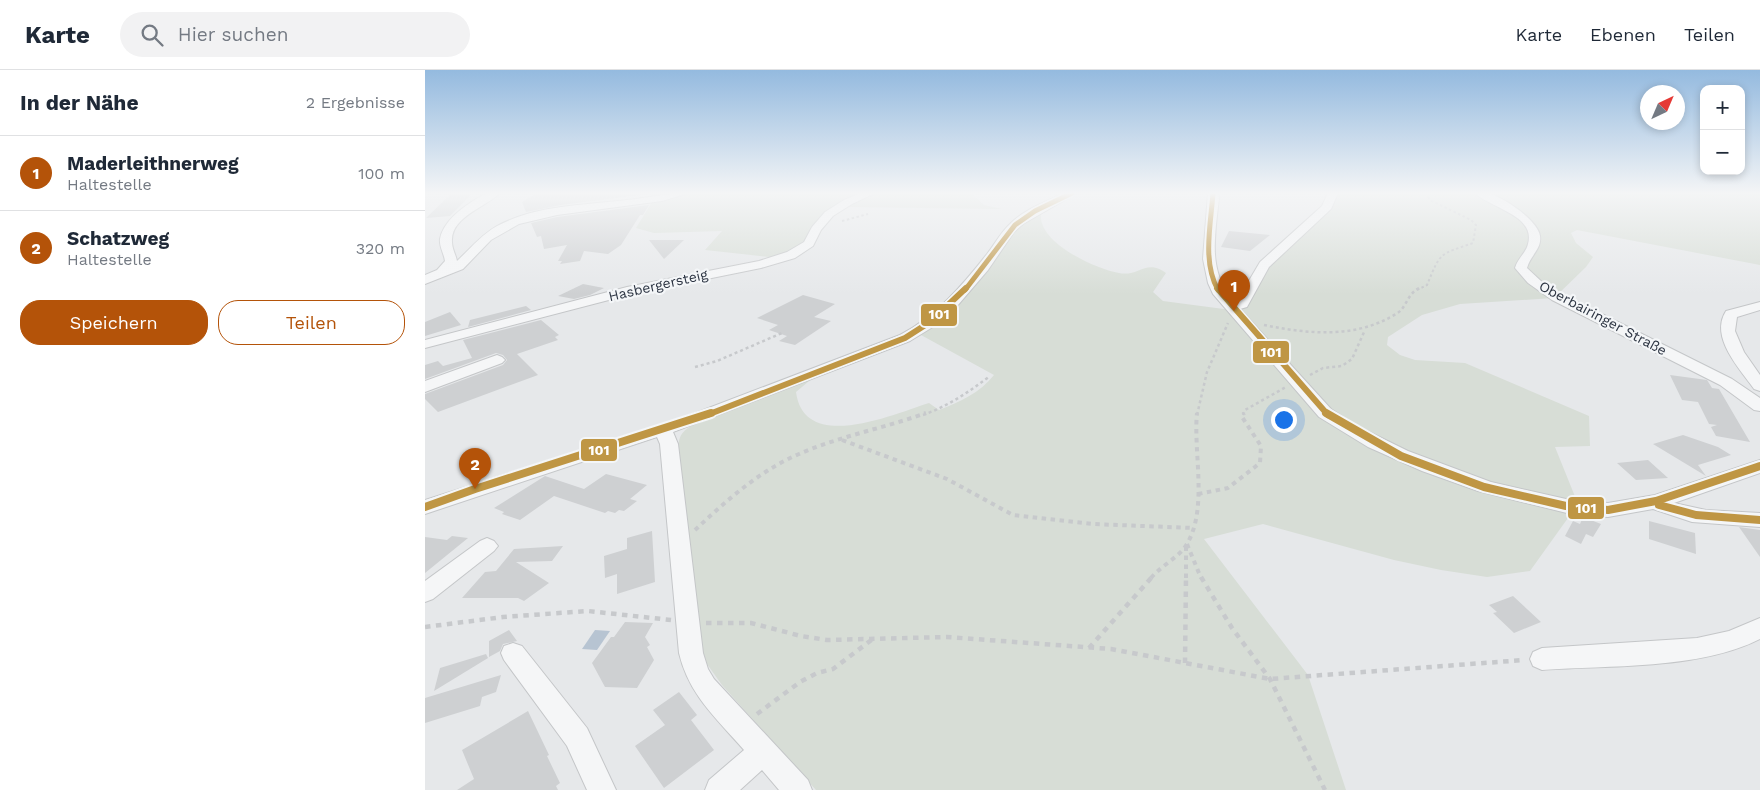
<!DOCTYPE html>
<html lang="de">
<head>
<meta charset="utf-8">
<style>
	:root { --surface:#fff; --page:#f2f2f3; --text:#1f2937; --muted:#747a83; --line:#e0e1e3; --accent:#b45309 }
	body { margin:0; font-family:"Work Sans",sans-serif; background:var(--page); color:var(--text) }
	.controls { position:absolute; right:15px; top:15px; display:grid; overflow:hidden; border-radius:10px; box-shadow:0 2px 8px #0003 }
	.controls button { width:45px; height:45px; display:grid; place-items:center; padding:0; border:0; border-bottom:1px solid var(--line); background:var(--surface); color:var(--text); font:25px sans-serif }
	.compass { position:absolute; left:1215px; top:15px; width:45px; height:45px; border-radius:50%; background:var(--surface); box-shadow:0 2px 8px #0003; rotate:44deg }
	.you { position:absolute; left:858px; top:349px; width:18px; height:18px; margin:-12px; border:4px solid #fff; border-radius:50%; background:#1a73e8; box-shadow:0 0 0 8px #1a73e833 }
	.badge { display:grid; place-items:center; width:32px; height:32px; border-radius:50%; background:var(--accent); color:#fff; font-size:16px; font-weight:700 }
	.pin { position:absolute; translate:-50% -41px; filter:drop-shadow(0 1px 2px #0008) }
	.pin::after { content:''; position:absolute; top:26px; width:18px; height:15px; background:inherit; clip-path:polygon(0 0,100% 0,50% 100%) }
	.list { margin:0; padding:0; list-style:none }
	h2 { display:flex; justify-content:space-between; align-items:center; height:65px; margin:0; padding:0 20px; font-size:21px }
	h2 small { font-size:16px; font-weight:400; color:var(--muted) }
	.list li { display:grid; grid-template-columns:32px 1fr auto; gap:15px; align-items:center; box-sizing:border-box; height:75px; padding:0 20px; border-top:1px solid var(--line) }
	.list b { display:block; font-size:19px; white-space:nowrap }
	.list p { margin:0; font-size:16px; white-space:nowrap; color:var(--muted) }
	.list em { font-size:16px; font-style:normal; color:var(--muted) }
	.actions { display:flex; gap:10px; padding:15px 20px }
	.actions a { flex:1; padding:11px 0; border:1px solid var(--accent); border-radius:20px; text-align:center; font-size:18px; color:var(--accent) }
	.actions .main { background:var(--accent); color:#fff }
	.icon { flex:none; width:28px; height:28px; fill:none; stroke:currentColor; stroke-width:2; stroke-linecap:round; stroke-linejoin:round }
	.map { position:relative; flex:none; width:1335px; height:720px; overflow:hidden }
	header { display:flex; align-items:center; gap:30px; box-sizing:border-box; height:70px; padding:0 25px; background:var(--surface); border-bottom:1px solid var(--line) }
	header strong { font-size:24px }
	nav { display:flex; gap:28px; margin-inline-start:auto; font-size:18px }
	.search { width:350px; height:45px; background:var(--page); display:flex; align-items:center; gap:12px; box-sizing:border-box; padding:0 18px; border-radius:28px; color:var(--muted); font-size:19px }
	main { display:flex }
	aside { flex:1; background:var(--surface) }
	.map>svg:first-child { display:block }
	.green { fill:#d7ddd6 }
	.water { fill:#b7c4d2 }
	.building { fill:#ced0d2 }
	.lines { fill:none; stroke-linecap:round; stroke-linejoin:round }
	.minor-casing { stroke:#c4c6c8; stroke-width:2 }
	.path-far3 { stroke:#c7c9cc; stroke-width:2; stroke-dasharray:2.5 2.5; stroke-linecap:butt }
	.path-far2 { stroke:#c7c9cc; stroke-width:2.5; stroke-dasharray:3 3; stroke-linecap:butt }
	.path-far1 { stroke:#c7c9cc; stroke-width:4; stroke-dasharray:4.5 4.5; stroke-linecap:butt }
	.path { stroke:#c7c9cc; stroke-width:4.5; stroke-dasharray:5.5 5.5; stroke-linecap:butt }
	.minor { fill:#f5f6f7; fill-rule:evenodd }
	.bus-1-far2-casing { stroke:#f4f6f8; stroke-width:8 }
	.bus-1-far1-casing { stroke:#f4f6f8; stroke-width:9 }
	.bus-1-casing { stroke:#f4f6f8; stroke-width:12 }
	.bus-1-far2 { stroke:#bf9644; stroke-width:5 }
	.bus-1-far1 { stroke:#bf9644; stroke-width:6 }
	.bus-1 { stroke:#bf9644; stroke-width:8 }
	.labels { text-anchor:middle; stroke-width:4.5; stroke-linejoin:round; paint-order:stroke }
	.far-street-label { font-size:14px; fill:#2d3543; stroke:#f4f6f8 }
	.line-badge { stroke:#f4f6f8; stroke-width:2 }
	.badge-label { font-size:14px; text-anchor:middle; font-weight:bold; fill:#fff }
</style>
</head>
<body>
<header>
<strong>Karte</strong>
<div class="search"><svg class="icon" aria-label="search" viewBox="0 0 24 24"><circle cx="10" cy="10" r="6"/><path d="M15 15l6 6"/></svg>Hier suchen</div>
<nav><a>Karte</a><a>Ebenen</a><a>Teilen</a></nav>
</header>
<main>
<aside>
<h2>In der Nähe<small>2 Ergebnisse</small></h2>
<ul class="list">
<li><span class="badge">1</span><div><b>Maderleithnerweg</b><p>Haltestelle</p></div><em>100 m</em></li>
<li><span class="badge">2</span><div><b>Schatzweg</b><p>Haltestelle</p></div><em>320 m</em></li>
</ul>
<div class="actions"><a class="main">Speichern</a><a>Teilen</a></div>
</aside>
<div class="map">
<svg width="1335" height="720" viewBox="0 0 1335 720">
	<rect width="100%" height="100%" fill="#e6e8ea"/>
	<g class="green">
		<path d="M262 123H441L416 135 384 169 354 188 280 180 297 161 229 163 211 158 227 132Z"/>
		<path d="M447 123H546L559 135 577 139 417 137Z"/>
		<path d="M911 123H1335V195L1152 160 1146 163 1151 173 1168 187 1161 197 1129 228 1035 234 997 245 963 267 962 275 975 285 990 290 1040 293 1164 346 1165 376 1130 377 1153 434 1105 501 1062 507 1016 500 969 490 838 454 779 469 883 605 921 720H391L297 615 282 594 276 575 254 394C252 365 253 362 279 349L390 306 371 322C379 384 469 344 504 333L514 340C534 332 555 323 569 305L496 265 511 254 591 157 626 136 616 144C613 173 671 199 694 203 714 207 721 188 741 203L728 222 738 231 814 241 822 235 835 205Z"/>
	</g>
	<path class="water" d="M170 560 185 561 172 580 157 579Z"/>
	<g class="building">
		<path d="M27 123H48L25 146 1 148Z"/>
		<path d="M112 123 180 125 231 123 136 135 101 142 97 132Z"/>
		<path d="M224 135 218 145H215L196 175 183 184 159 181 155 191 135 194 137 191H133L142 175 119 179 116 166 112 167 106 153 132 147Z"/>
		<path d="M804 161 845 165 825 181 796 177Z"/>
		<path d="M224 170H259L239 189Z"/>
		<path d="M158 214 179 218 165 225 149 229 133 226Z"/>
		<path d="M378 225 410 234 389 247 406 251 370 275 354 271 362 266 344 260 353 255 332 248Z"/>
		<path d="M101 236 106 240 43 257 45 250Z"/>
		<path d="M25 242 36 255 0 266V252Z"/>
		<path d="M116 250 134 265 130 267 133 270 92 284 113 305 13 342 0 329V324L78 295 82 290 78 285 71 283 0 309V295L13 291 18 296 47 288 38 270Z"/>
		<path d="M1245 305 1282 310 1287 318 1294 319 1325 372 1291 366 1286 357 1292 355 1284 354 1273 332 1257 330Z"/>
		<path d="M1258 365 1293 377 1306 385 1273 395 1281 406 1228 374Z"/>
		<path d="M1223 390 1243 408 1211 410 1192 393Z"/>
		<path d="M181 404 222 415 205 429 212 431 199 441 194 440 190 443 183 441 180 443 129 426 95 450 77 444 79 442 69 438 120 406 159 419Z"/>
		<path d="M1158 447 1176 454 1168 467 1161 464 1156 474 1140 466 1148 451 1155 454Z"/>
		<path d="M1224 451 1270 463 1271 484 1224 469Z"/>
		<path d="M1314 457 1335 460V487Z"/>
		<path d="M227 461 230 512 192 524V504L180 508 179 486 202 479V468Z"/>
		<path d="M27 466 43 468 0 503V467L22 470Z"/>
		<path d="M138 476 127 491 91 492 124 513 99 531 93 528H37L60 502 71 501 89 479Z"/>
		<path d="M1088 526 1116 552 1089 563 1068 543 1072 542 1064 535Z"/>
		<path d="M200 552 228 553 220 567 225 575 222 577 229 590 212 618 180 617 167 593 186 567H189Z"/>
		<path d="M84 560 92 571 78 574 75 581 64 587V571Z"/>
		<path d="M61 584 63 588 9 621 15 598Z"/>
		<path d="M76 605 71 622 57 627 55 636 0 653V628Z"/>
		<path d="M254 622 272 645 266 650 289 680 239 718 210 676 240 655 228 640Z"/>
		<path d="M103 641 124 685 122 686 135 713 131 716 133 720H32L49 709 37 680Z"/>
	</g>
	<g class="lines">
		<g class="minor-casing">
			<g id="minor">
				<path d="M62 123H75C61 137 25 147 27 172 27 179 31 185 32 191 45 179 56 165 72 156 111 135 160 135 202 130 223 128 242 123 263 123L237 131 132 145 94 154 66 170 38 199 0 214V205L12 200 20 191C19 184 14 176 15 169 19 148 45 132 62 123Z"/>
				<path d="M436 123H450L427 134 408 146 396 160 388 176 370 188 336 198 203 225 0 278V270L202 217 334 191 362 182 379 172 387 157 400 142 419 130Z"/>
				<path d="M639 123H652L598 154 589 162 563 200 533 235 511 255 485 271 248 362 253 374 278 583 283 599 289 609 383 710 387 720H354L337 700 315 720H280L284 710 319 680C291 648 264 625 254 583L235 374 232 367 0 444V430L260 347 475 265C511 246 537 216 562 184 570 174 576 162 585 154 600 139 620 132 639 123Z"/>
				<path d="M783 123H793L794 128C790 166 782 201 809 232L812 231 835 192 897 136 903 123H913L906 139 844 197 822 237 815 239 906 339 930 355 983 381 1066 412 1141 429 1183 433 1230 425 1335 390V403L1249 433 1281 440 1335 443V457L1267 452 1228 439 1183 447 1150 445 1053 421 997 401 943 377 894 347 788 224 783 213 778 189Z"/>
				<path d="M1050 123C1054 123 1058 122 1062 123 1077 126 1113 150 1115 166 1117 179 1105 186 1102 198L1117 212 1137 224 1307 309 1335 328V341L1329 340 1295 315 1127 230 1103 213 1090 198C1092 189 1101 183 1103 174 1111 145 1065 138 1050 123Z"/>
				<path d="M1335 232V240L1312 247 1310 261 1319 282 1335 305V321L1329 319C1315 299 1284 267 1301 241Z"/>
				<path d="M72 285 77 287 80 290 77 293 0 322V311Z"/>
				<path d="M62 468 69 471 73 476 69 481 8 529 0 532V511L55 471Z"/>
				<path d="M1335 548V569C1274 600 1184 595 1117 600L1108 596 1105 589 1108 582 1117 578 1272 568 1304 561Z"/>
				<path d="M88 573 97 576 162 658 191 720H162L142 676 79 590 76 583 79 576Z"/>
			</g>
		</g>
		<g class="path-far3">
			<path d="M417 151 443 144"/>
			<path d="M992 220 1002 215C1016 181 1014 185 1048 173L1051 155 1046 150 1005 130 1001 123"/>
		</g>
		<g class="path-far2">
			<path d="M839 255C884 264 930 269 971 244 982 238 981 225 994 218"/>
			<path d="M270 297 292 291 357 263"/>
			<path d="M885 305 898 298 917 296 927 289 940 260"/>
			<path d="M498 345C523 336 544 322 565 306"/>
			<path d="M772 345 782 302 803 253"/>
			<path d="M818 345 820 340 861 317"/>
		</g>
		<g class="path-far1">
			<path d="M417 370 522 409 588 445 668 454 768 458"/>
			<path d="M773 424 803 418 835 393 836 376 817 347 819 343"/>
			<path d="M270 460C301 431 334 401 374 384 415 366 460 358 501 343"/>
			<path d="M762 474 776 508"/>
			<path d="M726 508C736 496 751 489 760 477 784 442 768 383 772 343"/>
			<path d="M761 508V477"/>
		</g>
		<g class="path">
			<path d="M776 507 807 558 845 609 900 720"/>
			<path d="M281 553H326L376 566 402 570 522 567 686 579 845 609 1099 590"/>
			<path d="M0 557 78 547 163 541 246 550"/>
			<path d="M664 578 727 507"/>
			<path d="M760 593 761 507"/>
			<path d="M332 644 375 612 392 603 408 599 449 568"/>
		</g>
		<use href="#minor" class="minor"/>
		<g class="bus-1-far2-casing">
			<g id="bus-1-far2">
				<path d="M788 123C786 153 777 192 793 220"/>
				<path d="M540 220 590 155 610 141 647 123"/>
			</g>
		</g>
		<g class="bus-1-far1-casing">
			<g id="bus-1-far1">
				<path d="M792 218 903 345"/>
				<path d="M282 345 480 268 505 252 541 218"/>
			</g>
		</g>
		<g class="bus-1-casing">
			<g id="bus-1">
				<path d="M901 343 976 386 1059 417 1141 436 1183 440 1231 431 1335 396"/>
				<path d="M1234 435 1271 445 1335 450"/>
				<path d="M0 437 50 419 286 343"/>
			</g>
		</g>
		<use href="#bus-1-far2" class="bus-1-far2"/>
		<use href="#bus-1-far1" class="bus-1-far1"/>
		<use href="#bus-1" class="bus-1"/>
	</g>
	<linearGradient id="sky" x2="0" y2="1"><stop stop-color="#94badf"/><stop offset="0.55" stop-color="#f4f5f6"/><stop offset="1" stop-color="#f4f5f6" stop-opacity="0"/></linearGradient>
	<rect width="1335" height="224" fill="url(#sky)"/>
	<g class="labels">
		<g class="far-street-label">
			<text transform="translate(233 215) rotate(-13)" y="5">Hasbergersteig</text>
			<text transform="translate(1178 248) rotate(28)" y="5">Oberbairinger Straße</text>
		</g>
	</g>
	<g class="line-badge">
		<rect x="495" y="233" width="38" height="24" rx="5" fill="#bf9644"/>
		<rect x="827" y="270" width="38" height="24" rx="5" fill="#bf9644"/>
		<rect x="155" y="368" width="38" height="24" rx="5" fill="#bf9644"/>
		<rect x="1142" y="426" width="38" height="24" rx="5" fill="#bf9644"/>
	</g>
	<g class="badge-label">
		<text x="514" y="249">101</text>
		<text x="846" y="287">101</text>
		<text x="174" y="385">101</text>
		<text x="1161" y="443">101</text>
	</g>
</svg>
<div class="controls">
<button>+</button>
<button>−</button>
</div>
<svg class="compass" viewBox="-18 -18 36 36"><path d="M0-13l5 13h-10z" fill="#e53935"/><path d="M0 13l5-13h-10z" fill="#747a83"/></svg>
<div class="you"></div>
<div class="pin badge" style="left:809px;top:241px">1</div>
<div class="pin badge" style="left:50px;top:419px">2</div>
</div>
</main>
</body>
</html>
